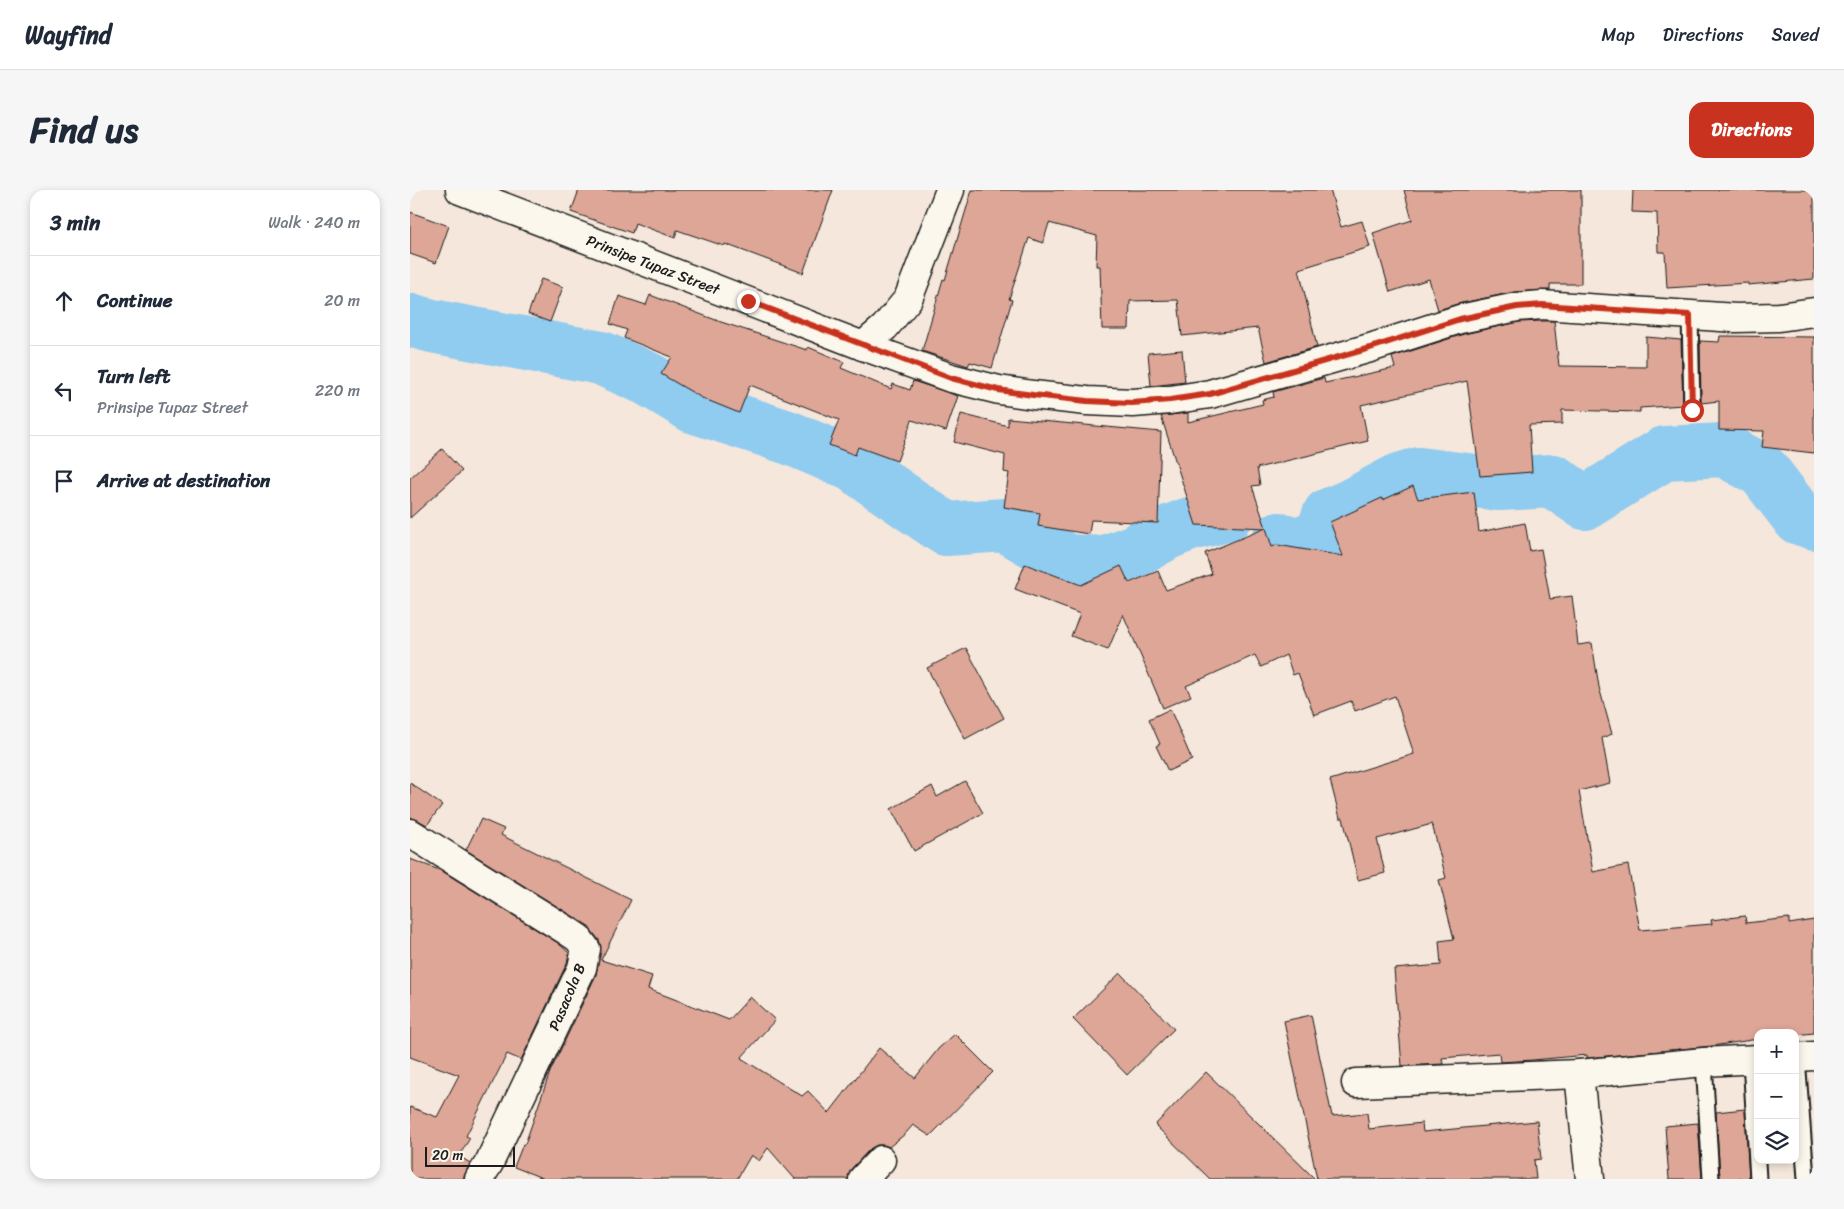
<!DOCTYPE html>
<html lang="en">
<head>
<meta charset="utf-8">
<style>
	:root { --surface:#fff; --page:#f6f6f7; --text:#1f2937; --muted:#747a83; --line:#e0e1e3; --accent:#c8321e }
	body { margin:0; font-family:Sriracha,sans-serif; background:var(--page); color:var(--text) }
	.controls { position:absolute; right:15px; bottom:15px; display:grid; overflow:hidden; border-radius:10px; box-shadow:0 2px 8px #0003 }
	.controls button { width:45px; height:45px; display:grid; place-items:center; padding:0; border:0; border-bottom:1px solid var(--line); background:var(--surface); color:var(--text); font:25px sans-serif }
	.scale { position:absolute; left:15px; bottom:12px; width:90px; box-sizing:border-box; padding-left:5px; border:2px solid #1c1c1c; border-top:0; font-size:14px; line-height:18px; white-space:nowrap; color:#1c1c1c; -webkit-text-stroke:4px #fbf7ec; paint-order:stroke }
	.stop { position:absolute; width:15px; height:15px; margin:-11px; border:4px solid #c8321e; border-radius:50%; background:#fff }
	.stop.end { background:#c8321e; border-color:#fff; box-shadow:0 1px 5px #0008 }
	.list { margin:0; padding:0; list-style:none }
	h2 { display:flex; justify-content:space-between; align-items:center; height:65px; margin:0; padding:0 20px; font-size:21px }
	h2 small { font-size:16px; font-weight:400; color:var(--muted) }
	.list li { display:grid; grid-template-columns:32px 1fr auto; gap:15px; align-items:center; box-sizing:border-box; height:90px; padding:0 20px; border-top:1px solid var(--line) }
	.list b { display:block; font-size:19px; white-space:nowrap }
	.list p { margin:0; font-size:16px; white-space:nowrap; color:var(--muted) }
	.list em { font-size:16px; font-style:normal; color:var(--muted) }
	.icon { flex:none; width:28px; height:28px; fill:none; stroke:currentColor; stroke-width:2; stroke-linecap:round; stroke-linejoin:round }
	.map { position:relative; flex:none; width:1404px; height:989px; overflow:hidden; border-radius:15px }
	header { display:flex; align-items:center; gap:30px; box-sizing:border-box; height:70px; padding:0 25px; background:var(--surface); border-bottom:1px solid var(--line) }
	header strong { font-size:24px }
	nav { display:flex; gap:28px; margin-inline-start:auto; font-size:18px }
	.intro { display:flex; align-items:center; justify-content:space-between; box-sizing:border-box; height:120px; padding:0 30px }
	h1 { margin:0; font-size:35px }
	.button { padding:12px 22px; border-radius:15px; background:var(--accent); color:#fff; font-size:18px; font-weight:700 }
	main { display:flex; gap:30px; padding:0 30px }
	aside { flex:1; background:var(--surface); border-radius:15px; box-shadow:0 2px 8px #0003 }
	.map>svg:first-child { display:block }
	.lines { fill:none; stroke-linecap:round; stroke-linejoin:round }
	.river { stroke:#90cbf0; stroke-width:54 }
	.building { fill:#dea697; stroke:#1c1c1c }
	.lane-casing { stroke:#1c1c1c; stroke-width:19 }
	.street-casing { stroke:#1c1c1c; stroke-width:31 }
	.lane { stroke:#fbf7ec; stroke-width:15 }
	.street { stroke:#fbf7ec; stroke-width:28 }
	.route { stroke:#c8321e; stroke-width:6 }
	.labels { text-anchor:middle; stroke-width:5; stroke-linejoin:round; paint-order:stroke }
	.street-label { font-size:15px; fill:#1c1c1c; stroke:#fbf7ec }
</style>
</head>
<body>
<header>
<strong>Wayfind</strong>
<nav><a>Map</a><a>Directions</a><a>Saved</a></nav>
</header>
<div class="intro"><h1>Find us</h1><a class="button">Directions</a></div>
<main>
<aside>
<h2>3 min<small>Walk · 240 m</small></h2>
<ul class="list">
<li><svg class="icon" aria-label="ahead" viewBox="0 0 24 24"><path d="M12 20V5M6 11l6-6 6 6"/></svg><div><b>Continue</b></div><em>20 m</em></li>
<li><svg class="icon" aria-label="left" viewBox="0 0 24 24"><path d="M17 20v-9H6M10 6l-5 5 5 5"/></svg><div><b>Turn left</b><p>Prinsipe Tupaz Street</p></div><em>220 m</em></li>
<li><svg class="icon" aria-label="arrive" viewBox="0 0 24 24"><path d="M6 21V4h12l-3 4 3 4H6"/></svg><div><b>Arrive at destination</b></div></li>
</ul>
</aside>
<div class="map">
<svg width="1404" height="989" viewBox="0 0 1404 989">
	<rect width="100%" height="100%" fill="#f5e7db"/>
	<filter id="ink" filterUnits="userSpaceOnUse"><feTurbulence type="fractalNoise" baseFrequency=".02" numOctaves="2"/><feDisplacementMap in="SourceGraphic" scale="10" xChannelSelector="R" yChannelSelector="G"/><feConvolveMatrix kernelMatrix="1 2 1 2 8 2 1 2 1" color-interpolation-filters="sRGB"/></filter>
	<g filter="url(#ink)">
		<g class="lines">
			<g class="river">
				<path d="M0 130 22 136 191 168 238 189 283 216 380 248 443 275 536 339 595 335 657 371 693 373 725 361 759 342 780 334 816 325"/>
				<path d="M869 349 891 355 912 344 919 325 938 317 989 290 1009 284 1089 294 1143 291 1175 313 1255 263 1314 260 1353 281 1389 328 1404 333"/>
			</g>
		</g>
		<g class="building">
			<path d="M169 0H423L393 83 315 54 314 56 267 40 265 48 225 33 222 43 161 22Z"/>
			<path d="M562 0H920L931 37 952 31 960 57 889 79 907 157 856 172 848 138 772 146 768 110 720 111 719 139H692L690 76H686L687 46 639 33 633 53 619 48 599 109 602 110 582 178 560 172 558 176 512 161 533 89 535 90Z"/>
			<path d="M994 0H1171V94H1140V100L1104 102 1047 114 1028 120 1019 89 980 102 963 43 1002 30Z"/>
			<path d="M1223 0H1404V89L1338 95V93L1257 98 1255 62H1248L1247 23 1222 22Z"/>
			<path d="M0 22 39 36 26 73 0 64Z"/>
			<path d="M131 89 153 97 140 132 118 124Z"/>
			<path d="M240 105 311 132 397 160 398 157 434 172 431 178 481 199 483 194 500 200 503 191 548 206 536 241 502 230 487 271 448 257 445 265 419 255 429 230 340 195 329 223 292 208 251 184 262 167 214 148 217 140 200 134 209 106 236 115Z"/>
			<path d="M1132 131H1144L1149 176 1236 177V147L1271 150 1273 215 1230 218V222L1152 220V234L1119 235 1122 282 1070 286 1057 191 951 215 958 251 847 278 850 295 842 296 856 338 786 335 751 226 778 223V232L853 214 852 210 864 207 863 202 914 188 915 193 985 178 982 167 1054 144 1109 132Z"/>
			<path d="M1310 146 1404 147V263L1352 257 1354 241 1309 240V211L1291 213 1290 151 1309 152Z"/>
			<path d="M772 160 775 192 741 196 738 163Z"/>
			<path d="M551 224 598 236V228L751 242 748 333 681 330 679 344 628 336 630 323 594 317 599 283 594 282 595 265 544 252Z"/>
			<path d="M32 259 52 281 0 328V288Z"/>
			<path d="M1003 296 1008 309 1064 302 1069 342 1115 333 1120 361 1131 359 1140 409 1162 406 1168 455 1182 453 1189 497 1202 544 1192 548 1200 593 1169 601 1183 682 1218 675 1230 740 1302 734 1301 730 1335 726 1336 733 1379 728V734L1404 730V843L1385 845V843H1348V849L1302 856 1177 868V865L1123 870 1090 872 1089 863 1032 868 1033 874 992 876 984 779 1031 775 1029 751 1044 749 1029 690 1036 688 1022 634 967 649 975 683 948 690 933 628H930L920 590 1004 564 985 506 945 521 941 511 904 525 888 483 883 485 876 465 851 477 845 465 776 496 781 506 753 518 713 424 698 460 661 446 670 424 605 399 615 374 671 395 711 376 719 393 748 381 756 400 802 384 795 363 856 338 862 357 867 355 933 366 920 332 972 308 973 310Z"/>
			<path d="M556 458 594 528 555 549 517 478Z"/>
			<path d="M760 519 782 570 758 581 746 556 750 554 739 529Z"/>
			<path d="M555 591 573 623 504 661 481 619 522 596 527 607Z"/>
			<path d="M0 593 32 615 17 635 8 630 0 627Z"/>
			<path d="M71 629 94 639 91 645 221 710 191 770 242 786 238 799 319 830 340 807 365 830 331 868 392 906 398 901 419 923 469 858 505 888 529 858 545 844 583 882 520 946 503 935 495 944 479 957 474 955H467L460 959 442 978 438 989H385L358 958 349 971 341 965 327 989H135L104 977 113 954H115L140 882 186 785 191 756 189 750 177 735 56 660Z"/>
			<path d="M0 669 32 681 148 753 159 763 157 773 111 870 97 864 56 946 60 948 49 966 60 973 53 989H0V917L27 927 49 885 0 867Z"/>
			<path d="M710 783 764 839 717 885 663 829Z"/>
			<path d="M901 825 922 926 957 923 959 939 1012 933 1013 942 1127 931 1131 969 1124 970 1126 989H907L874 831Z"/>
			<path d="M796 882 905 989H800L745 935Z"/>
			<path d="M1335 919 1339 989H1310L1306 922Z"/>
			<path d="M1288 933 1292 989H1259L1255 936Z"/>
		</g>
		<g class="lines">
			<g class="lane-casing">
				<g id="lane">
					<path d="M1280 125 1282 220"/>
					<path d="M1387 867 1396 989"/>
					<path d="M1341 870 1348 989"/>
					<path d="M1294 872 1301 989"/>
				</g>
			</g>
			<g class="street-casing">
				<g id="street">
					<path d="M50 0 453 156 541 188 589 200 623 205 677 211 723 213 760 210 800 204 960 158 1050 129 1107 117 1132 115 1326 128 1369 127 1404 122"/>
					<path d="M453 156 475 137 498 109 540 0"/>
					<path d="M0 643 156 740 168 748 176 759 172 778 79 973 69 989"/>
					<path d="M1385 867 1404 866"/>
					<path d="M1169 884 1180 989"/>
					<path d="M946 893 1169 884 1294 872 1348 869"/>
					<path d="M453 989 471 970"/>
				</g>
			</g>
			<use href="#lane" class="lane"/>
			<use href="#street" class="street"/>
		</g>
	</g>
	<g class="lines" filter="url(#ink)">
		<path class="route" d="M338 111 541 188 588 200 623 205 677 211 722 213 760 210 800 204 960 158 1050 129 1107 117 1132 115 1280 125 1282 220"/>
	</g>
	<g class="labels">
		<g class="street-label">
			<text transform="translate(243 75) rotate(21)" y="5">Prinsipe Tupaz Street</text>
			<text transform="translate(157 807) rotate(-67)" y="5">Pasacola B</text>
		</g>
	</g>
</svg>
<div class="controls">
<button>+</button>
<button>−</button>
<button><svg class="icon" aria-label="layers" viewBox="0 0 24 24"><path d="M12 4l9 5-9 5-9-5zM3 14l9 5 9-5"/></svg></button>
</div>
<div class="scale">20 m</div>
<div class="stop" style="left:1282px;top:220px"></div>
<div class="stop end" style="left:338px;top:111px"></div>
</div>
</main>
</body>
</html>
